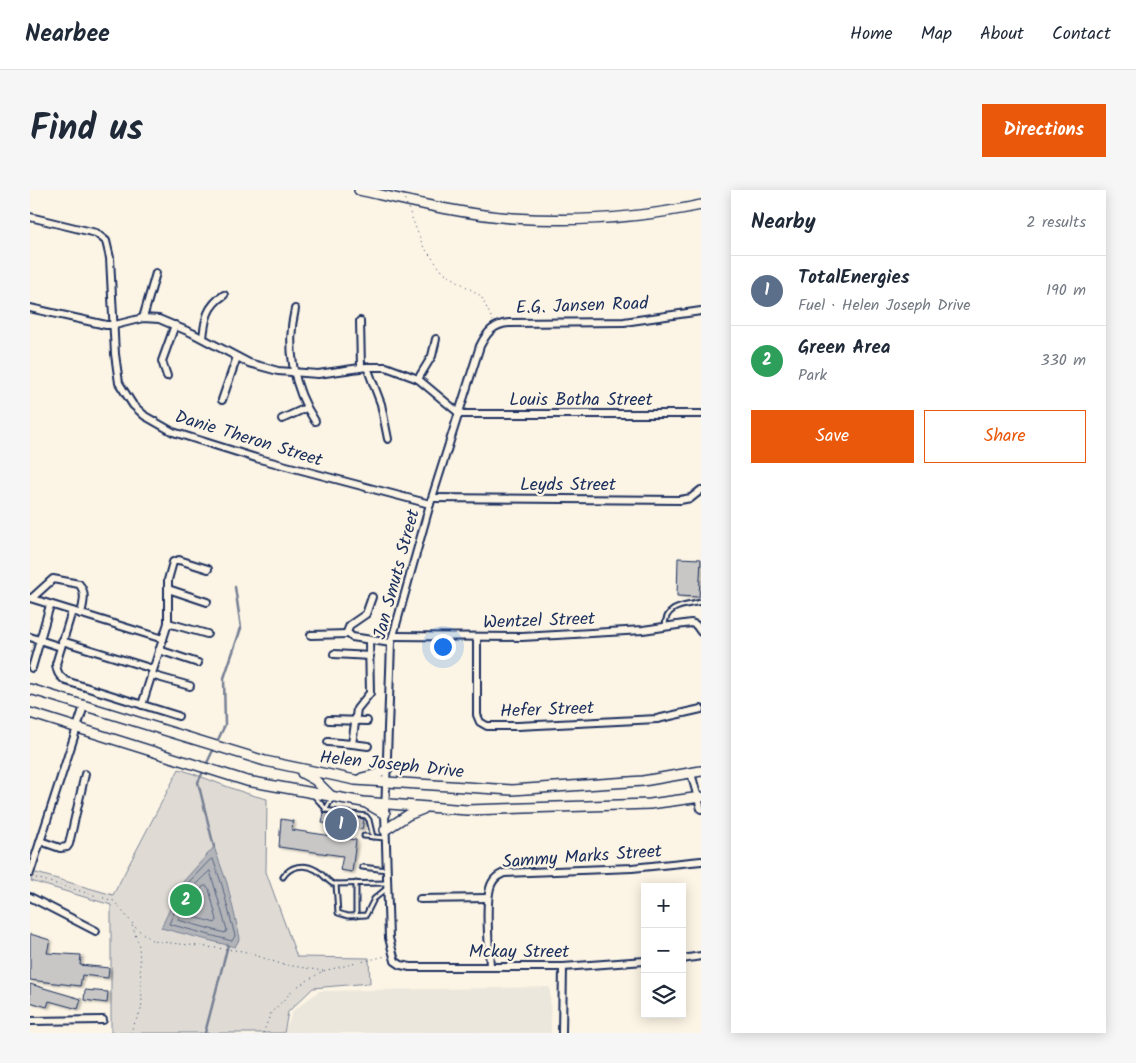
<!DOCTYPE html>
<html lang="en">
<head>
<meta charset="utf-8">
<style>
	:root { --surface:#fff; --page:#f6f6f7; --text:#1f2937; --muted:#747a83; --line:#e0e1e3; --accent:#ea580c }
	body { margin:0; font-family:Kalam,sans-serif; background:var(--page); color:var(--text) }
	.controls { position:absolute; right:15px; bottom:15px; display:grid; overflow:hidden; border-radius:0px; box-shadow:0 2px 12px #0003 }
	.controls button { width:45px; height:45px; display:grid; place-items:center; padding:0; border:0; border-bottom:1px solid var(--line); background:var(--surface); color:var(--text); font:25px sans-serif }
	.you { position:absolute; left:412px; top:456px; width:18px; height:18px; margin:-12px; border:4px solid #fff; border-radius:50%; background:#1a73e8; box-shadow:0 0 0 8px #1a73e833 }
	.badge { display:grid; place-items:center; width:32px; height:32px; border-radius:50%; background:var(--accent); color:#fff; font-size:16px; font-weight:700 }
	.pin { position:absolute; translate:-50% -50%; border:2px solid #fff; box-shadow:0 1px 5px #0006 }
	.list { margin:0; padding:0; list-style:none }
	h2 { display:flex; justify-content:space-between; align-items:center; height:65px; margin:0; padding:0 20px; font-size:21px }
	h2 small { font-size:16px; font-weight:400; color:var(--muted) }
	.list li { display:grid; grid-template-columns:32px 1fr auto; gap:15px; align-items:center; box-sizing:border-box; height:70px; padding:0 20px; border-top:1px solid var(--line) }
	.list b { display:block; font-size:19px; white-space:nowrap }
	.list p { margin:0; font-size:16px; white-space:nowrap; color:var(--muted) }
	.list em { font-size:16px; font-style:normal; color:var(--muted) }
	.actions { display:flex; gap:10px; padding:15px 20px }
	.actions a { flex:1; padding:11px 0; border:1px solid var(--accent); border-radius:0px; text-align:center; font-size:18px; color:var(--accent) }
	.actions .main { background:var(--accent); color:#fff }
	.icon { flex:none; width:28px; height:28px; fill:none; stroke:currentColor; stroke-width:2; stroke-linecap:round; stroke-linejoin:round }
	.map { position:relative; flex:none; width:671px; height:843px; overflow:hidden; border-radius:0px }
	header { display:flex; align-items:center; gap:30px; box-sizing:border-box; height:70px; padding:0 25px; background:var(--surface); border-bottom:1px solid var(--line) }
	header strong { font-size:24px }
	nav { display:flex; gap:28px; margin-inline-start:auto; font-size:18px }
	.intro { display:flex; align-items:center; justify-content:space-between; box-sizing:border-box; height:120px; padding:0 30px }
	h1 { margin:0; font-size:35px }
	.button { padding:12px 22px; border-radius:0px; background:var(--accent); color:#fff; font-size:18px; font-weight:700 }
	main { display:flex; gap:30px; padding:0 30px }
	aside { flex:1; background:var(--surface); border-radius:0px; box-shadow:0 2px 12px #0003 }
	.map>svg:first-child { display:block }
	.built { fill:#ece7dc }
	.green { fill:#dfdbd4; stroke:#7d8599 }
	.water { fill:#b2b4b8; stroke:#767f94 }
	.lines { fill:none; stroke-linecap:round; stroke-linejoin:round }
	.shore { stroke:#576482; stroke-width:1 }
	.stream { stroke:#767f94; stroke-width:2.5 }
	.building { fill:#c8c7c6; stroke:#1b2f5e; filter:url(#shadow) }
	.lane-casing { stroke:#1b2f5e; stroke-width:7 }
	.street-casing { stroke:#1b2f5e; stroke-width:10 }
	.secondary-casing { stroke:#1b2f5e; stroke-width:12 }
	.path { stroke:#1b2f5e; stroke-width:1; stroke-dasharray:1 4; stroke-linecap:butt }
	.lane { stroke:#fcf5e5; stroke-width:3 }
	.street { stroke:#fcf5e5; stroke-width:6 }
	.secondary { stroke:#fcf5e5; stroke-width:9 }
	.path-bridge { stroke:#1b2f5e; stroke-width:1; stroke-dasharray:1 4; stroke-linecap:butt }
	.labels { text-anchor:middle; stroke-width:4.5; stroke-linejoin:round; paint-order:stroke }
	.street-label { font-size:18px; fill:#1b2f5e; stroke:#fcf5e5 }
</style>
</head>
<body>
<header>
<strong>Nearbee</strong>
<nav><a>Home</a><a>Map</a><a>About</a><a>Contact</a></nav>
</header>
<div class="intro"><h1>Find us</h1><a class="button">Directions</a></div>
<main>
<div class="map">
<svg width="671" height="843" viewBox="0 0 671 843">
	<defs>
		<filter id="shadow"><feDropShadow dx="2.5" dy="1.5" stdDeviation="1" flood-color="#0004"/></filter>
	</defs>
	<rect width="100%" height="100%" fill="#fcf5e5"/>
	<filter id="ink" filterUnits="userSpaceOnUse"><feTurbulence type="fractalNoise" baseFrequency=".02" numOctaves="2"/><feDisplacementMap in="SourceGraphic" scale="10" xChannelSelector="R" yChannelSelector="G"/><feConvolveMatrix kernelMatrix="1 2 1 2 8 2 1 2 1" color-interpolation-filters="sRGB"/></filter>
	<g filter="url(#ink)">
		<path class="built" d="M520 797 521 843H254L263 821 289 801Z"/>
		<path class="green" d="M149 579C178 588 206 602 237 609L236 682 267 767 339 768 340 793 283 798 258 822 254 843H81V715L1 691 3 682 83 705Z"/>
		<path class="water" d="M184 657 197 693 210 748 205 757 131 738 152 693Z"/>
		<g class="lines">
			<g class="shore">
				<path d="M183 669 192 695 205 746 202 751 139 734 156 695 180 670Z"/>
				<path d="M180 681 197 740 195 743 148 730 161 699Z"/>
				<path d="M174 696H177L179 699 187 730 185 733 158 725 168 703Z"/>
			</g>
			<g class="stream">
				<path d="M176 575 195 535 194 488 211 438 205 397"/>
				<path d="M174 580 168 592 184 657"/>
				<path d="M175 843 198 755"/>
			</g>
		</g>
		<g class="building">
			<path d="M648 368 671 369 669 407 647 406Z"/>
			<path d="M294 623 334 629 332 639 315 636 314 648 326 650 322 682 310 680 313 666 249 657 251 629 263 631 262 640 302 646 303 634 292 633Z"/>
			<path d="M0 744 20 750 17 763 51 765 50 775 79 778 78 788 52 785 50 796 0 790Z"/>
			<path d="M0 794 51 809 48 819 19 811 17 817 0 812Z"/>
			<path d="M55 800 78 802 77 813 54 810Z"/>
		</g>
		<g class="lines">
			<g class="lane-casing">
				<g id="lane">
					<path d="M635 436C635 415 655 416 671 412"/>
					<path d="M285 607 296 619 302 608"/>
					<path d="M295 620 336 626 339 630 343 647"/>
					<path d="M334 646 355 648"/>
					<path d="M332 677 357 680"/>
					<path d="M253 687C260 676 274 673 286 680 293 684 296 690 303 694L357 693"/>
					<path d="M326 693V726"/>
					<path d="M306 694 308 723 318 726 336 725 344 709 356 699"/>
				</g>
			</g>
			<g class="street-casing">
				<g id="street">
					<path d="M0 27 66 43 76 51 80 68 85 164 89 193 103 215 115 226 143 242 226 268 400 314"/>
					<path d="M0 118 76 135H85L113 128 129 129 162 143 219 173 248 181 288 184 337 177H356L388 189 430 224H671"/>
					<path d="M265 119C256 157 263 198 285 231"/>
					<path d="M113 128 126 83"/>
					<path d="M330 131 331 177"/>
					<path d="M173 148C175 129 177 116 194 105"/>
					<path d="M337 177 351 214 358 249"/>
					<path d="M137 186 132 171 145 135"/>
					<path d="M388 189 402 166 406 149"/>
					<path d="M192 210 207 167"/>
					<path d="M252 229 276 218"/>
					<path d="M403 308 650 310 661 308 671 300"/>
					<path d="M138 399 177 412"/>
					<path d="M342 407 336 424 320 435 317 442 322 447 361 453"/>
					<path d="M0 408 133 449 112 515"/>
					<path d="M2 408 23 389 49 394C57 403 53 414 51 424"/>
					<path d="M42 421 26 474C27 483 29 486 36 491L148 526"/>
					<path d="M138 433 177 444"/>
					<path d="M281 445 318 444"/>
					<path d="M363 446 492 447 613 440 661 433 666 435 671 442"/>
					<path d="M0 447 31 457"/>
					<path d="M447 447V525L450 532 457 536H488L627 529 671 519"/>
					<path d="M133 449 138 433V390L143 372 149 370 178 379"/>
					<path d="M32 451 123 479"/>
					<path d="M129 460 168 473"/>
					<path d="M304 464 340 466"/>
					<path d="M2 478 20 415"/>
					<path d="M121 485 160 496"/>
					<path d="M299 530 337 531"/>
					<path d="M298 552 322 554 327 519 340 503 339 450"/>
					<path d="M322 554 338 556"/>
					<path d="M661 583 671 619"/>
					<path d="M10 651 30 658 37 657 39 654 55 584"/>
					<path d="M0 683 54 516"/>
					<path d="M0 707 66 741"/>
					<path d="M390 709 458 708"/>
					<path d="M652 769 671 766"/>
					<path d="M615 771 533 777H380L371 775 365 771 359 748 355 624 361 453 400 314 450 156C457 142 464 134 479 133L594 132 671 121"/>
					<path d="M460 776C459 758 454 707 462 693 465 687 468 686 474 683L602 678 671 671"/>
					<path d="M0 831 73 830"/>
					<path d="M532 843 533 777"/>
				</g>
			</g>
			<g class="secondary-casing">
				<g id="secondary">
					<path d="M329 0C379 11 431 24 482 28 544 32 610 28 671 15"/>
					<path d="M0 499 235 571 325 590 482 600 613 591 671 581"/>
					<path d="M0 523 217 591 333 612 437 620 620 614 671 607"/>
					<path d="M272 583 285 590 302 607"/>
					<path d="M332 588 348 584 358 578"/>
					<path d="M336 613 355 624"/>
					<path d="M355 640 378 625 393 619"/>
				</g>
			</g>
			<g class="path">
				<path d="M393 56 412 81 451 106 463 131"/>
				<path d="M6 688 84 711 107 739 123 751 213 761 251 774 293 781"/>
				<path d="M100 843 111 820 112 811 109 756 102 735"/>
				<path d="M233 843 241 823 265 798 293 781 356 766"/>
			</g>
			<use href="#lane" class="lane"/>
			<use href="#street" class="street"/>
			<use href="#secondary" class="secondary"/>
			<path class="path-bridge" d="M371 0 393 56"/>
		</g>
	</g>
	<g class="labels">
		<g class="street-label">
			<text transform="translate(552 115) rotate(-2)" y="6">E.G. Jansen Road</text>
			<text x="551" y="215">Louis Botha Street</text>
			<text transform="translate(219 248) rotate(17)" y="6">Danie Theron Street</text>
			<text x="538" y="300">Leyds Street</text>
			<text transform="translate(366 384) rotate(-75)" y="6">Jan Smuts Street</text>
			<text transform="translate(509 430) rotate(-2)" y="6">Wentzel Street</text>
			<text transform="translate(517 519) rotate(-2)" y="6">Hefer Street</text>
			<text transform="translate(362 574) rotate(6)" y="6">Helen Joseph Drive</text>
			<text transform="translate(552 666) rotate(-4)" y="6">Sammy Marks Street</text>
			<text x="489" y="767">Mckay Street</text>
		</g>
	</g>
</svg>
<div class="controls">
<button>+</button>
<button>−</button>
<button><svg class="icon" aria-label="layers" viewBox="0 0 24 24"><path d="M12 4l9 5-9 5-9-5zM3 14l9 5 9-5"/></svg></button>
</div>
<div class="you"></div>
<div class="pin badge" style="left:311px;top:634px;background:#5c6f8a">1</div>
<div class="pin badge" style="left:156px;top:710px;background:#2e9e5b">2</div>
</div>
<aside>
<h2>Nearby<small>2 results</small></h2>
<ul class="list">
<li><span class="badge" style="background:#5c6f8a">1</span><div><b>TotalEnergies</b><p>Fuel · Helen Joseph Drive</p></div><em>190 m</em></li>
<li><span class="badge" style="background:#2e9e5b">2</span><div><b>Green Area</b><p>Park</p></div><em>330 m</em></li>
</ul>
<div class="actions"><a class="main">Save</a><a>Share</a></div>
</aside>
</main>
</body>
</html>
